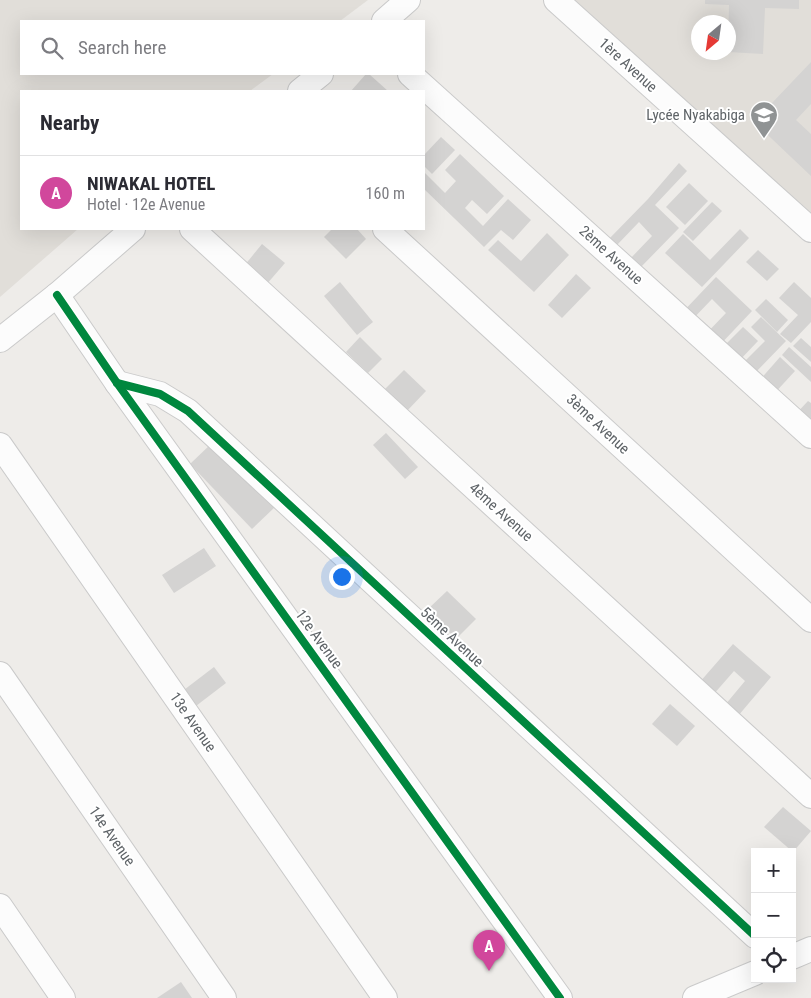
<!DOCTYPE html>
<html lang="en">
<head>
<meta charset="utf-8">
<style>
	:root { --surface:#fff; --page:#f7f7f7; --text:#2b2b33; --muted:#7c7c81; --line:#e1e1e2; --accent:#909394 }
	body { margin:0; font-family:"Roboto Condensed",sans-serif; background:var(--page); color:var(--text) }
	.controls { position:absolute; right:15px; bottom:15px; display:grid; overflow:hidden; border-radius:0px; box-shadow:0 5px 20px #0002 }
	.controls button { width:45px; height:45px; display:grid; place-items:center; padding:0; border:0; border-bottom:1px solid var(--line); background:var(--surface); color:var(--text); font:25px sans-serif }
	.compass { position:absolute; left:691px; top:15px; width:45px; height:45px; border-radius:50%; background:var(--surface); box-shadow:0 5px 20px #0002; rotate:209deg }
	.you { position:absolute; left:341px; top:576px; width:18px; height:18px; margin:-12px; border:4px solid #fff; border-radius:50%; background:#1a73e8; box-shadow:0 0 0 8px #1a73e833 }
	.badge { display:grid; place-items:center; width:32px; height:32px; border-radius:50%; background:var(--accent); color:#fff; font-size:16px; font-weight:700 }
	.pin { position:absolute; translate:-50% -41px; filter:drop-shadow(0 1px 2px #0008) }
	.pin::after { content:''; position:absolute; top:26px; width:18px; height:15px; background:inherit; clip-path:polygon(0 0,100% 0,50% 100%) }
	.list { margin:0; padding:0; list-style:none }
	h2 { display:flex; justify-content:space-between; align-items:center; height:65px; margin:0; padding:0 20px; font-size:21px }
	h2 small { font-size:16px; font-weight:400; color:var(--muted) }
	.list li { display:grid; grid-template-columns:32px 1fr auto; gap:15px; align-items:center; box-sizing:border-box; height:75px; padding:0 20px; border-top:1px solid var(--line) }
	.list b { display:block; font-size:19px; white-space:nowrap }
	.list p { margin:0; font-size:16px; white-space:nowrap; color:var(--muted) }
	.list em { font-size:16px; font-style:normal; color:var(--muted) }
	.icon { flex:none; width:28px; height:28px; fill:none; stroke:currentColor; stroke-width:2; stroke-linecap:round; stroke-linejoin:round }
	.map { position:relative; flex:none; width:811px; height:998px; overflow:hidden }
	.search { position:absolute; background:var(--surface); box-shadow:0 5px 20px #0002; left:20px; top:20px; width:405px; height:55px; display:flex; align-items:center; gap:12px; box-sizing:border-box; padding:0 18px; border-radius:0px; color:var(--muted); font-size:19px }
	.panel { position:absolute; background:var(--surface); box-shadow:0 5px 20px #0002; left:20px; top:90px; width:405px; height:140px; border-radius:0px }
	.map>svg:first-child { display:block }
	.education { fill:#e1ded9; fill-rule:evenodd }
	.building { fill:#d4d3d2 }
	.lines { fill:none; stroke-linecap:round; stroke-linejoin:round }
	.minor-casing { stroke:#cacaca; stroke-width:26 }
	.minor { stroke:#fcfcfc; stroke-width:24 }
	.cycleway-casing { stroke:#fff; stroke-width:11 }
	.cycleway { stroke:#00873e; stroke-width:8 }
	.labels { text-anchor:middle; stroke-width:4; stroke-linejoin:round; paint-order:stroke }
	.street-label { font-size:15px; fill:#5e6367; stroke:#fff }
	.poi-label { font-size:15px; fill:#5e6367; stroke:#fff; text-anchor:end }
</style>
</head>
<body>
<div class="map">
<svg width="811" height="998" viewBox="0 0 811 998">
	<rect width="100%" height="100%" fill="#eeece9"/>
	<g class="education">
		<path d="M0 0H368L340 21H21V74H273L250 91H21V229H78L0 297Z"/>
		<path d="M567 0H811V225ZM698 22H728V52H698Z"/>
	</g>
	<g class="building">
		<path d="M705 0H799V9L765 8 763 54 728 52 729 5 705 4Z"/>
		<path d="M811 62V104L796 120 811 134V176L754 122Z"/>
		<path d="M366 74H369L388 91H351Z"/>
		<path d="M441 137 455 150 432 174 424 166V155Z"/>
		<path d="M460 154 504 196 487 214 472 200 465 208 483 226 508 199 531 220 513 240 501 230 484 247 424 189V172L445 193 456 181 445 170Z"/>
		<path d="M679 163 687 171 655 205 679 228 639 269 630 259 652 236 639 222 616 246 609 239 648 199Z"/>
		<path d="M689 183 708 201 685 225 666 207Z"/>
		<path d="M712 202 722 211 693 241 683 232Z"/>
		<path d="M332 229H357L366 239 346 259 324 237Z"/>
		<path d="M740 229 749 238 702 287 665 253 683 234 710 260Z"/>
		<path d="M547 233 569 255 534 292 488 250 498 240 521 261Z"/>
		<path d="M262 244 285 263 266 285 244 266Z"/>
		<path d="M758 250 779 269 767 281 746 262Z"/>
		<path d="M576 274 591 288 562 318 548 305Z"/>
		<path d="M716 277 752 311 716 349 703 337 726 313 712 299 688 324 679 316Z"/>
		<path d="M340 282 373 322 357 335 324 296Z"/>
		<path d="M794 282 811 298V322L791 343 780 334 798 315 779 298Z"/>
		<path d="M766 299 788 320 777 332 755 310Z"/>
		<path d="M761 317 786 341 752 376 741 365 765 341 751 327Z"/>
		<path d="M743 327 758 341 737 363 722 348Z"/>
		<path d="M360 337 382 359 368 373 346 352Z"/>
		<path d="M801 338 811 347V362L793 346Z"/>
		<path d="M789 347 811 367V382L782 355Z"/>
		<path d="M780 357 795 371 772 396 758 382Z"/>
		<path d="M404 370 426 391 405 413 382 392Z"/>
		<path d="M808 401 811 403V433L793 417Z"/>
		<path d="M386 433 418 467 405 479 373 445Z"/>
		<path d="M213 442 275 507 252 529 190 464Z"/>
		<path d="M204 548 216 566 174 593 162 575Z"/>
		<path d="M447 591 476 619 456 639 427 610Z"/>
		<path d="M733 644 771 677 738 716 725 705 745 681 734 671 713 695 699 683Z"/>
		<path d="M214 667 226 683 192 709 180 693Z"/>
		<path d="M670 704 695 726 677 746 652 724Z"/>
		<path d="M783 807 811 831 793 852 764 827Z"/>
		<path d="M181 982 192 998H157Z"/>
	</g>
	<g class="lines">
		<g class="minor-casing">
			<g id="minor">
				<path d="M556 0 811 230"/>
				<path d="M384 21 408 0"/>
				<path d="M410 74 811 436"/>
				<path d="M300 91 321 74"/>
				<path d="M192 229 811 796"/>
				<path d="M385 229 811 620"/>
				<path d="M57 295 117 383 560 998"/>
				<path d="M0 340 57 295 133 229"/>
				<path d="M117 383 160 394 188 411 755 936"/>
				<path d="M0 445 385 998"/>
				<path d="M0 674 224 998"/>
				<path d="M0 906 63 998"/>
				<path d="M792 957 811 949"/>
				<path d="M695 998 755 973"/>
			</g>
		</g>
		<use href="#minor" class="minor"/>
		<g class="cycleway-casing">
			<g id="cycleway">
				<path d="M57 295 117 383 560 998"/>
				<path d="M117 383 160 394 188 411 755 936"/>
			</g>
		</g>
		<use href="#cycleway" class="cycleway"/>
	</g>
	<defs>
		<g id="school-pin" transform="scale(1.4375)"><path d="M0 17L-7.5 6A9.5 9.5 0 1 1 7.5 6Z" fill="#909394" stroke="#fff"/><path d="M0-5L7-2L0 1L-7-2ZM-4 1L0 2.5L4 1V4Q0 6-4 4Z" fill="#fff"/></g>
	</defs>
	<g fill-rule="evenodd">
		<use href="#school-pin" x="764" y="115"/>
	</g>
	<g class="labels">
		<g class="street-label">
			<text transform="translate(628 65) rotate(42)" y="5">1ère Avenue</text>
			<text transform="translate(611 255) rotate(42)" y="5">2ème Avenue</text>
			<text transform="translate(598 424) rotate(43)" y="5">3ème Avenue</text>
			<text transform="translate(501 512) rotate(42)" y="5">4ème Avenue</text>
			<text transform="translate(452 637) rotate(43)" y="5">5ème Avenue</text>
			<text transform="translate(319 639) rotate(54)" y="5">12e Avenue</text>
			<text transform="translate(193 722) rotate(55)" y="5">13e Avenue</text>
			<text transform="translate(112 836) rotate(55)" y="5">14e Avenue</text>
		</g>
		<g class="poi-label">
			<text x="745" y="120">Lycée Nyakabiga</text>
		</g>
	</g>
</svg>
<div class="controls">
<button>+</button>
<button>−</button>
<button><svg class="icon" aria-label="locate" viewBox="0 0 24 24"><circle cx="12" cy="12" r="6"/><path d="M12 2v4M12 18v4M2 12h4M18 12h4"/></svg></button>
</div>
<svg class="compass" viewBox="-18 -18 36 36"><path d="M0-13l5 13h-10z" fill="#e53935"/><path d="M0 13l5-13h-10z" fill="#7c7c81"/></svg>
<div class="you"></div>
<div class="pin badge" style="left:489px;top:971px;background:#d1479c">A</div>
<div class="search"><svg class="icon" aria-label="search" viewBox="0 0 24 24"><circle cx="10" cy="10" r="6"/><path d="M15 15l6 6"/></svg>Search here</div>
<section class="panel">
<h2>Nearby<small></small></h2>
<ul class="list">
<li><span class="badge" style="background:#d1479c">A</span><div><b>NIWAKAL HOTEL</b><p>Hotel · 12e Avenue</p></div><em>160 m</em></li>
</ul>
</section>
</div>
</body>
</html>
